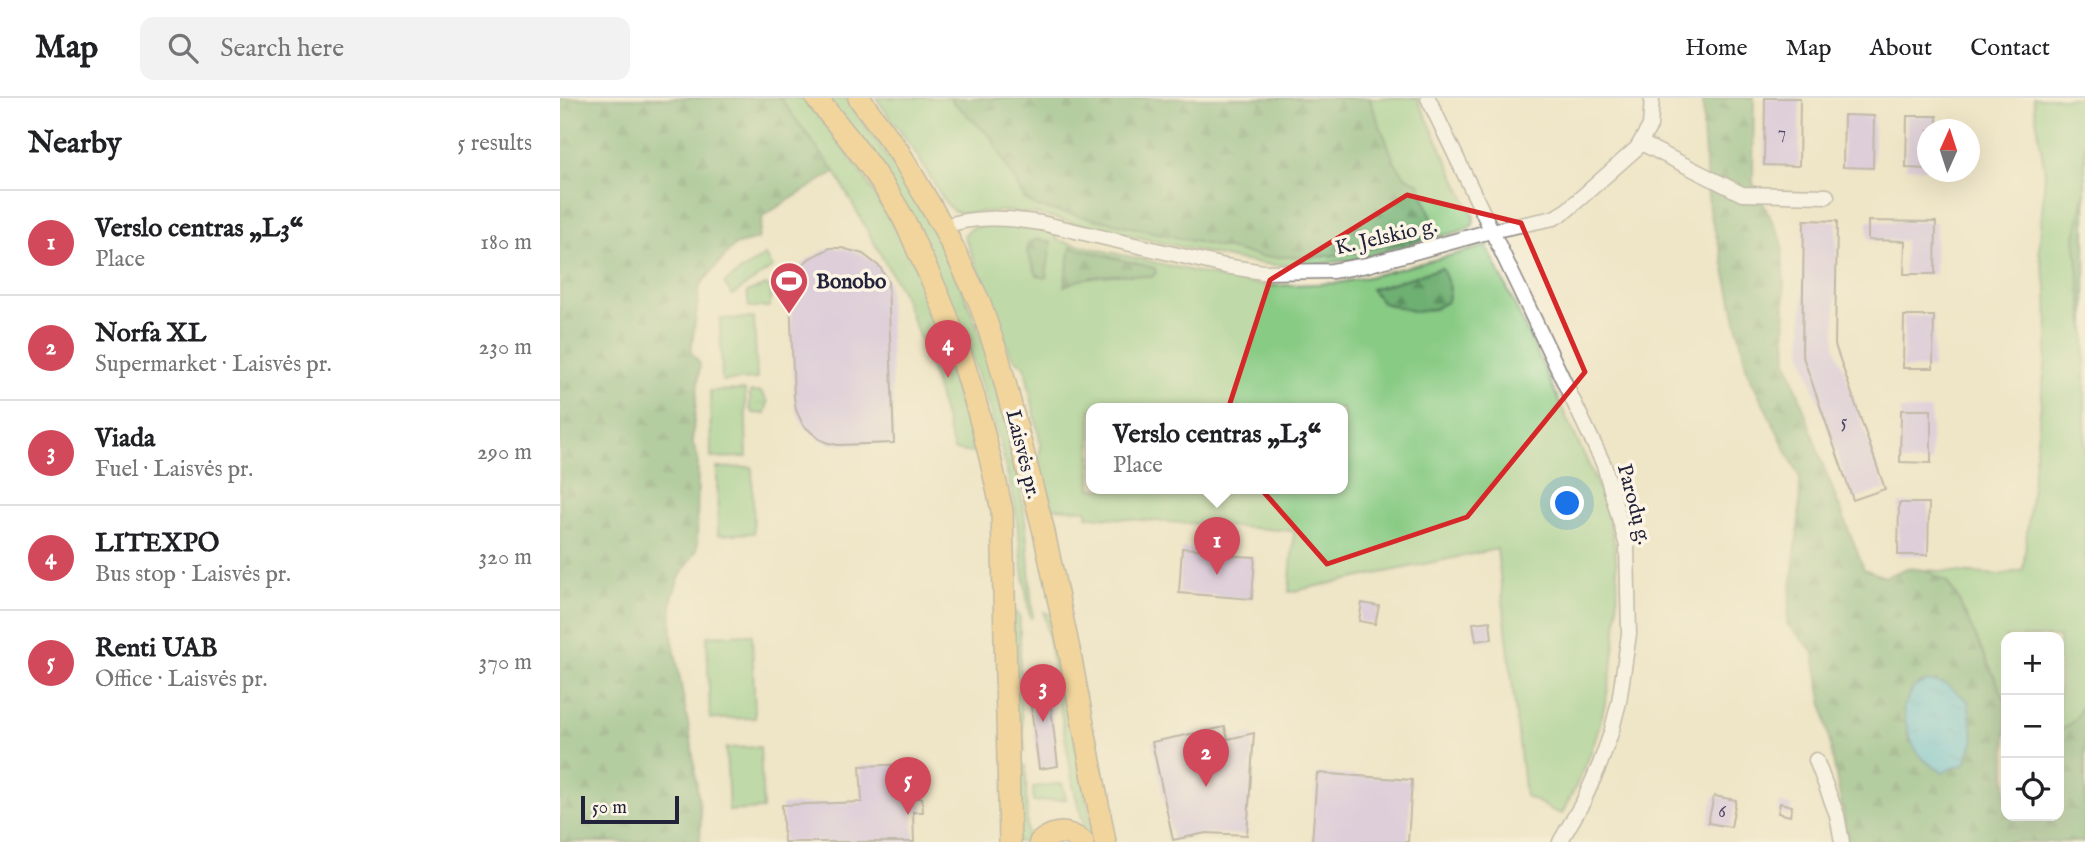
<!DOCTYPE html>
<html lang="en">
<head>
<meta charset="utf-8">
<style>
	:root { --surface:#fff; --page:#f2f2f2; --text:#202124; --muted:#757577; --line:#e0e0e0; --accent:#d1495b }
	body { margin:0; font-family:"IM FELL English",serif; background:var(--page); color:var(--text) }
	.controls { position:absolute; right:21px; bottom:21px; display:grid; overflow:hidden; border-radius:14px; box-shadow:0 7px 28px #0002 }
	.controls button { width:63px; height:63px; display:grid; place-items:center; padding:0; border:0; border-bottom:2px solid var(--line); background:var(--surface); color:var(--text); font:35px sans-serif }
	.compass { position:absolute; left:1357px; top:21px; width:63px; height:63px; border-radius:50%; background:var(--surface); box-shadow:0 7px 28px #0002; rotate:3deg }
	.scale { position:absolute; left:21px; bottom:18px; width:98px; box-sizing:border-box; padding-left:7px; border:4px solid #22223b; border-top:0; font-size:19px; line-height:24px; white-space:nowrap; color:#22223b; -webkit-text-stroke:5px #fcf5e5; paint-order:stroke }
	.you { position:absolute; left:1008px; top:406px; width:24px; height:24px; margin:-18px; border:5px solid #fff; border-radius:50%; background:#1a73e8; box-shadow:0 0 0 10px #1a73e833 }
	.badge { display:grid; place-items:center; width:46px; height:46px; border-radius:50%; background:var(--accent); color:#fff; font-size:23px; font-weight:700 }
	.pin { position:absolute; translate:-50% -58px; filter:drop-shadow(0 2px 4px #0008) }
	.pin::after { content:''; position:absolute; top:37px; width:24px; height:21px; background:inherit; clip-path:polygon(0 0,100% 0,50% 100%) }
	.popup { position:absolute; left:526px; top:305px; width:262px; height:91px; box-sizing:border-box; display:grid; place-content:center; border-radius:14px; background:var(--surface); filter:drop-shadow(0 2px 5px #0005); font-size:23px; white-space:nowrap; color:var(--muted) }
	.popup b { font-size:26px; color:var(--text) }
	.popup::after { content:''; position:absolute; left:50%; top:100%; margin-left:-14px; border:14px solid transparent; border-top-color:var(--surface) }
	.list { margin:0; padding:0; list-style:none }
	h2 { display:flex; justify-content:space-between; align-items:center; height:91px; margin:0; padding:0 28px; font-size:30px }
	h2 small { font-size:23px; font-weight:400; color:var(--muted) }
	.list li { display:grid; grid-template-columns:46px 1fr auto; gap:21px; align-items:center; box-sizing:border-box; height:105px; padding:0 28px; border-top:2px solid var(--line) }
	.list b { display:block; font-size:26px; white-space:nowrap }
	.list p { margin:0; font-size:23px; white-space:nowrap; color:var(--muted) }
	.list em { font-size:23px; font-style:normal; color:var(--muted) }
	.icon { flex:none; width:38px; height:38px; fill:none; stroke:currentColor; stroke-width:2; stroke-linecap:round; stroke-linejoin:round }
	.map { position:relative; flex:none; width:1525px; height:744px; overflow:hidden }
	header { display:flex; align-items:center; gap:42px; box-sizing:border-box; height:98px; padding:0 35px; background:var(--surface); border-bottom:2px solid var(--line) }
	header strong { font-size:33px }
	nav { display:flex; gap:38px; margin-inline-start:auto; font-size:24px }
	.search { width:490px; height:63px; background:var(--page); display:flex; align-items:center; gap:18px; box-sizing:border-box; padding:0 24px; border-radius:14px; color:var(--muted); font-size:26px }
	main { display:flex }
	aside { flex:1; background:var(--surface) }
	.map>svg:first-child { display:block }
	.grass { fill:#88cb84; stroke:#557660; stroke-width:2; fill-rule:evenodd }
	.forest { fill:url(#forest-firs); stroke:#486856; stroke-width:2; fill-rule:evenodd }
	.park { fill:url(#park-crowns); stroke:#557660; stroke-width:2 }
	.water { fill:url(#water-ripples); stroke:#40728b; stroke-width:2 }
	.building { fill:#c8b1f1 }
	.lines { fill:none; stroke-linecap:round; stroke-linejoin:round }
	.minor-casing { stroke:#888481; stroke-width:17 }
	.primary-casing { stroke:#888481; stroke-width:24 }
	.minor { stroke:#fff; stroke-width:14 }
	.primary { stroke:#f4c26a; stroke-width:21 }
	.marked { fill:none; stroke:#d62828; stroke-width:5; stroke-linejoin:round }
	.labels { text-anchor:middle; stroke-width:7; stroke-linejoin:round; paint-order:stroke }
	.number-label { font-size:18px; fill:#4c4668 }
	.street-label { font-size:21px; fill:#22223b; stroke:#fcf5e5 }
	.poi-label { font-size:21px; font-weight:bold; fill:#22223b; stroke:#fcf5e5; text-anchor:start }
</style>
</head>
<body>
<header>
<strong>Map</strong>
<div class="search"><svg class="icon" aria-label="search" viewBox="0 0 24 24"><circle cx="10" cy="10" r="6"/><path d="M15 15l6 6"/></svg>Search here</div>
<nav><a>Home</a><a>Map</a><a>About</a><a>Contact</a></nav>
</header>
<main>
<aside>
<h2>Nearby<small>5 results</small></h2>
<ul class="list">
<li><span class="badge">1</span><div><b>Verslo centras „L3“</b><p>Place</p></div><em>180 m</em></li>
<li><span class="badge">2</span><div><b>Norfa XL</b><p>Supermarket · Laisvės pr.</p></div><em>230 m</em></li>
<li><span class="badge">3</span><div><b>Viada</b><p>Fuel · Laisvės pr.</p></div><em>290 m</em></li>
<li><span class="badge">4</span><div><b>LITEXPO</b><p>Bus stop · Laisvės pr.</p></div><em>320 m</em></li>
<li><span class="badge">5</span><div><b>Renti UAB</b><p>Office · Laisvės pr.</p></div><em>370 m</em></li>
</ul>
</aside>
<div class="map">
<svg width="1525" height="744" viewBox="0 0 1525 744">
	<defs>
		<pattern id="forest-firs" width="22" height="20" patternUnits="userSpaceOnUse" patternTransform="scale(1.75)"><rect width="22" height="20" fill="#6eaf72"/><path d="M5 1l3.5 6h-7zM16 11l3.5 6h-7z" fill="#5a8e5f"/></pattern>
		<pattern id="park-crowns" width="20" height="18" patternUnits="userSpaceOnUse" patternTransform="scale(1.75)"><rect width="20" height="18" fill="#88cb84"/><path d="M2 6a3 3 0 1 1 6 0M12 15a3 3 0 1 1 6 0" fill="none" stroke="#75ae73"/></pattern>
		<pattern id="water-ripples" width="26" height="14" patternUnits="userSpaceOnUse" patternTransform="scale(1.75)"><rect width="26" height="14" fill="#5dc2db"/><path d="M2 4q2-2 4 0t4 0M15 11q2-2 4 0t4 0" fill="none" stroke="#51a6bd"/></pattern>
	</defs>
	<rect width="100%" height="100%" fill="#fcf5e5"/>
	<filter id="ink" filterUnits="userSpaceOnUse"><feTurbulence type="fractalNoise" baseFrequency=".0143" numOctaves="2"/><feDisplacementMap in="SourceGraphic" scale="14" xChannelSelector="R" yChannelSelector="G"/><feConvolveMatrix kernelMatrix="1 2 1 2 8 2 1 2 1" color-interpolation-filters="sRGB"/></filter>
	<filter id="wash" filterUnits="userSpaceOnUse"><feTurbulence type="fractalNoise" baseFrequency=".00686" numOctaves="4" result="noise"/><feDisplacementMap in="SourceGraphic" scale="28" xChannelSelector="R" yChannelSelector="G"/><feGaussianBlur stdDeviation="1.57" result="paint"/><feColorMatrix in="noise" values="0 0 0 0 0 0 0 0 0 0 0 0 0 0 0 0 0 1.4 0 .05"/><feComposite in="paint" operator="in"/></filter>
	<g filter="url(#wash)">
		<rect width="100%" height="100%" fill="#efe5c7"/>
		<g class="grass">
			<path d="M220 0H243L269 30 304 79 349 154 379 221 381 247 398 304 409 323 413 355 394 352 368 261 341 193 275 74Z"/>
			<path d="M268 0H286C311 36 338 72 361 110 417 205 451 314 465 422 469 454 469 486 473 518L471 520 469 516 455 407 440 345 410 254Z"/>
			<path d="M316 0H389L431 39 465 101 477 109 545 123 703 159H759L797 154 846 79 835 65 809 0H857L914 119 913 127 905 132 794 161 746 168 713 167 678 162 476 116 444 113 400 115 392 112 385 104 355 54Z"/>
			<path d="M1473 0H1525V95L1515 139 1525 235V598C1520 615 1515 626 1499 633V539H1446V604L1397 499 1387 484 1365 472 1440 477 1463 472 1488 240 1487 192 1479 153 1485 75Z"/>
			<path d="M432 126 468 129 497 135 496 142 672 182 710 188 778 185 808 179 927 148C954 205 981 263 1007 321 1026 361 1047 401 1054 444 1064 509 1052 603 1027 664 1020 681 1010 699 1002 716 987 712 978 702 965 698L937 451 729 494 734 433 527 418V412L493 410 478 366 481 348 465 269 451 257 428 195 404 138C411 127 420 128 432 126ZM511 149 592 179C562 175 533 175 505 187ZM531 311H783V391H531Z"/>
			<path d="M205 157 213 169 172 197 164 185Z"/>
			<path d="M194 220 197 281 162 283 160 221Z"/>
			<path d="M185 292 187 359 151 360 150 293Z"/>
			<path d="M192 369 194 435 158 437 157 370Z"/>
			<path d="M455 514 460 519V604L465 654 461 655V667L466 668 467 744H457L452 515Z"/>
			<path d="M484 514 490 516 535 744H529L514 692Z"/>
			<path d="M192 536 195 620 150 621 147 538Z"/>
			<path d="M200 649 203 711 169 713 166 650Z"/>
			<path d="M502 685 506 701 473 704V689Z"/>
		</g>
		<g class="forest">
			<path d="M0 0H220L275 74 203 118 198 141 175 147 140 187 131 254 140 266 132 343 138 360 137 452 119 480 112 501V537L131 642 141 721 140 744H0Z"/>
			<path d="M389 0H809L835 65 846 79 859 85 878 137 797 154 759 159H703L545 123 477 109 465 101 431 39Z"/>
			<path d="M1143 0H1194L1193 85 1222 143 1227 262 1262 364 1304 471 1325 479 1347 470 1365 472 1387 484 1397 499 1446 604V718H1499V633C1515 626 1520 615 1525 598V744H1288L1253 553 1227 526 1239 421 1240 380 1187 273 1162 158 1149 112 1143 33ZM1354 589 1350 645 1343 609Z"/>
			<path d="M1525 95V235L1515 139Z"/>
			<path d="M478 141 491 144 486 180 477 177 467 154 468 145Z"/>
			<path d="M511 149 595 170 596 175 592 179C562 175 532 175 504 188Z"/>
			<path d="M882 170 890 190 888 203 874 211 856 214 823 205 811 191Z"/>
		</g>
		<g class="park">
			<path d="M206 187 211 191 210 209H189L187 194Z"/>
			<path d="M190 294H201L208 304 205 316 193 315 190 311Z"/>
		</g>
		<path class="water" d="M1366 583 1386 586 1408 603 1414 641 1405 666 1382 674C1351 657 1349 641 1343 609L1354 589Z"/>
		<g id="blocks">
			<g class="building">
				<path d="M1205 0H1240L1239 68 1204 67Z"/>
				<path d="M1284 17 1314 18 1313 70 1283 69Z"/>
				<path d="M1347 18H1377V32H1368V71L1346 70Z"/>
				<path d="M1244 122 1277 123 1275 247 1325 391 1293 402 1242 256Z"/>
				<path d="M1308 123 1376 124 1375 176H1344L1345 143 1308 142Z"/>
				<path d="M270 150H282L303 156 320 169 328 184 334 345 278 347 268 345 259 341 243 327 236 312 234 299 230 198 232 189 235 180 242 167 250 160Z"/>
				<path d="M1344 218H1374L1373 270H1343Z"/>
				<path d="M1341 312H1371V365L1340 364Z"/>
				<path d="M1339 405H1369L1368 457H1338Z"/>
				<path d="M622 450 647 452V456L695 459 692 501 619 495Z"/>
				<path d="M802 505 819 508 815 526 799 523Z"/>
				<path d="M930 523 932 541 916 543 913 525Z"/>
				<path d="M475 568 482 570 487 576 498 668 479 671 467 578 470 572Z"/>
				<path d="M665 629 668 641 694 635 687 737 646 735 613 742 592 644Z"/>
				<path d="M351 666 353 700H362L363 714H353L354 744H224L222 707 302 704 300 668Z"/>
				<path d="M757 675 852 682 848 744H752Z"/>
				<path d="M1154 698 1176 702 1171 729 1148 725Z"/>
				<path d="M1220 705 1232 708 1230 718 1218 715Z"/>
			</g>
		</g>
	</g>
	<g filter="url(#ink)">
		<use href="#blocks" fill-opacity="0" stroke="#888481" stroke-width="2"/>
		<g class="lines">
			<g class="minor-casing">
				<g id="minor">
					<path d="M868 0 1044 367 1067 448 1069 536 1059 604 1051 635 1040 666 1023 704 1000 744"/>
					<path d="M1081 45 1182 96 1267 98"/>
					<path d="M383 129C414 117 448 120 481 125L665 168 703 174 772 173 807 167 931 133 994 120 1007 112 1077 50 1090 28 1092 0"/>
					<path d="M1256 662 1277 717 1282 744"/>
				</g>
			</g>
			<g class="primary-casing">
				<g id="primary">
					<path d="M256 0C285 35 315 72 338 111 346 125 353 140 359 155 400 237 423 324 442 413L450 744"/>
					<path d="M299 0 339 54 383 129 419 203 438 258 483 430 510 556 545 744"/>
					<path d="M480 744C495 732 508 732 523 744"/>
				</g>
			</g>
			<use href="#minor" class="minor"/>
			<use href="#primary" class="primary"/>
		</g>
	</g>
	<path d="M0 0H1525V744H0ZM847 97 961 125 1025 274 907 419 767 466 658 342 710 182Z" fill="#efe5c7" fill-opacity=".55" fill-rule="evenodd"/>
	<path class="marked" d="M847 97 961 125 1025 274 907 419 767 466 658 342 710 182Z"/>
	<defs>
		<g id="stadium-pin" transform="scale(2.0125)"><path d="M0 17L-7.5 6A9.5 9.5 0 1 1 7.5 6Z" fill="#d1495b" stroke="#fcf5e5"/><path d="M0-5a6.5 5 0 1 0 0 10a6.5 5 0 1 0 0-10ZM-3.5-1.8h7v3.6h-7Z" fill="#fff"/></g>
	</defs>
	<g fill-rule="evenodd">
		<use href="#stadium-pin" x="229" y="183"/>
	</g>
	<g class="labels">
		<g class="number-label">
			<text x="1222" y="40">7</text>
			<text x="1284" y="329">5</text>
			<text x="1162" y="719">6</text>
		</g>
		<g class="street-label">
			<text transform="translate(826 138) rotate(-13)" y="7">K. Jelskio g.</text>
			<text transform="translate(464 356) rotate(76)" y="7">Laisvės pr.</text>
			<text transform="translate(1075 406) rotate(75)" y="7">Parodų g.</text>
		</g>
		<g class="poi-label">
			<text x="256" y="190">Bonobo</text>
		</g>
	</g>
</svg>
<div class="controls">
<button>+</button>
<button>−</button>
<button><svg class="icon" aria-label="locate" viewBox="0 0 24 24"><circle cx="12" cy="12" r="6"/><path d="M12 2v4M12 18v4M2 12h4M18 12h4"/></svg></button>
</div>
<svg class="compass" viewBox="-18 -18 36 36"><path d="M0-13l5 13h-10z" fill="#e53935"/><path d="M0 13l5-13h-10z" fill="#757577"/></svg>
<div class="scale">50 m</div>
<div class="you"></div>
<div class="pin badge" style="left:657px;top:477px">1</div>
<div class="popup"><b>Verslo centras „L3“</b>Place</div>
<div class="pin badge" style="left:646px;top:689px">2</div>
<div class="pin badge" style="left:483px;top:624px">3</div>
<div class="pin badge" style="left:388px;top:280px">4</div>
<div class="pin badge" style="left:348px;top:717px">5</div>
</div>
</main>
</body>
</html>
